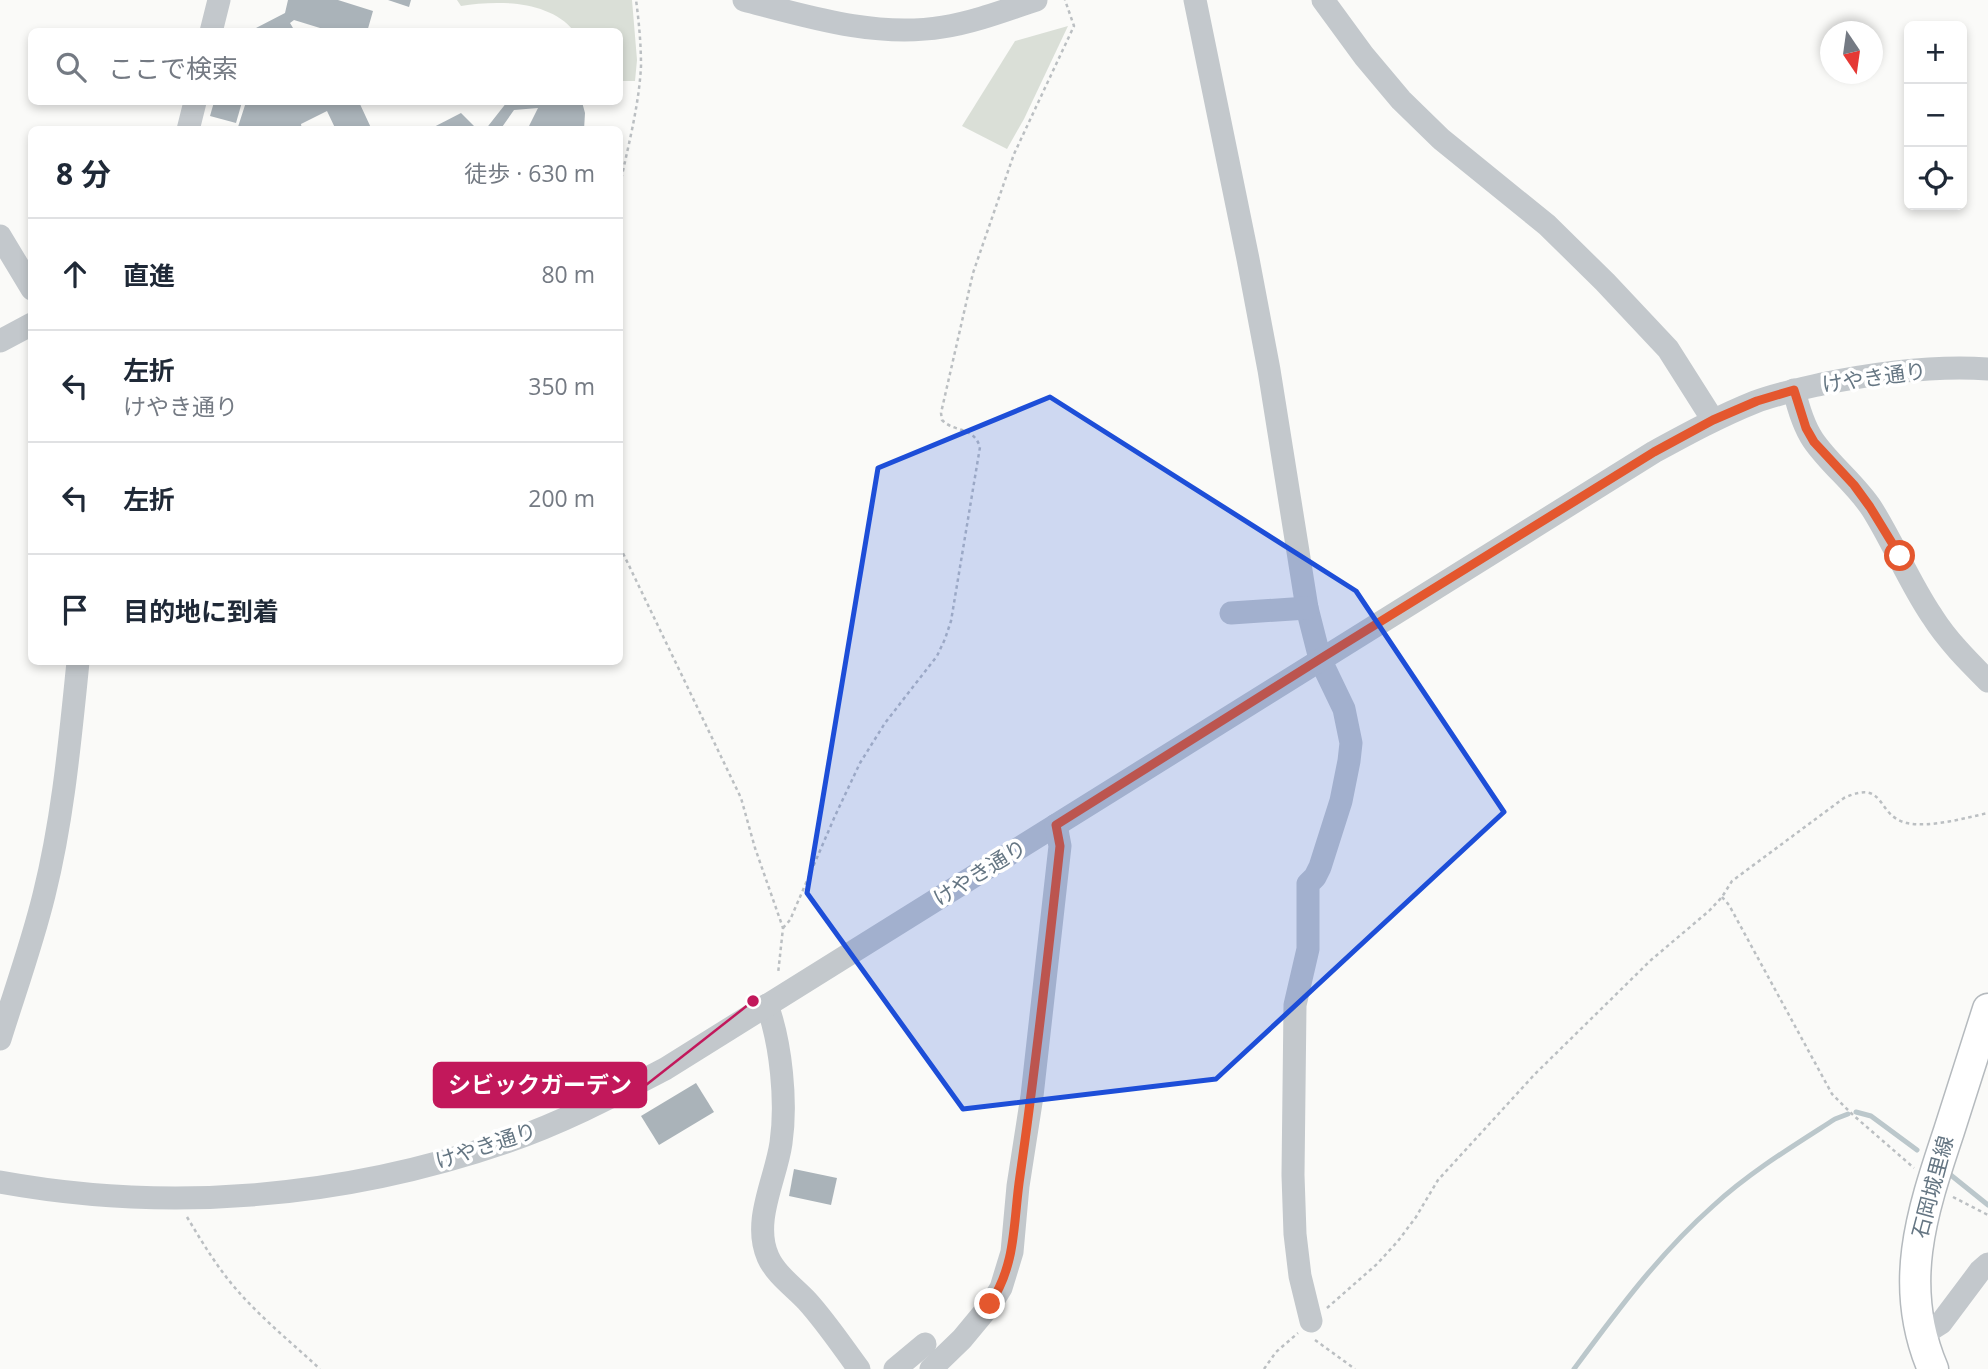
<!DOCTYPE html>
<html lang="ja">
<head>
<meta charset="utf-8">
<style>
	:root { --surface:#fff; --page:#f2f2f3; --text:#1f2937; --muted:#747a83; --line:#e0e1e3 }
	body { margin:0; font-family:"Open Sans","Noto Sans JP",sans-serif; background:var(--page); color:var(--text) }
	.controls { position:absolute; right:21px; top:21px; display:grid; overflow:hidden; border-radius:10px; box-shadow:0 4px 10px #0003 }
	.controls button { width:63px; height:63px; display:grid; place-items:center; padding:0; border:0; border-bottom:2px solid var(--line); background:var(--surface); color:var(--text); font:35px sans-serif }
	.compass { position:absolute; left:1820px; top:21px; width:63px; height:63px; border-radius:50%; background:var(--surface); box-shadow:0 4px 10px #0003; rotate:167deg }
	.stop { position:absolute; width:21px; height:21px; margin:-16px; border:5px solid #e4572e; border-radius:50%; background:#fff }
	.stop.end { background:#e4572e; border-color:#fff; box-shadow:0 2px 7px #0008 }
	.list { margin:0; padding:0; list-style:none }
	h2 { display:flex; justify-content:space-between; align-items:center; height:91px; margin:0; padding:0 28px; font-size:30px }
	h2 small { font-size:23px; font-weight:400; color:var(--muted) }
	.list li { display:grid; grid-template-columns:46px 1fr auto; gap:21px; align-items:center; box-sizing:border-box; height:112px; padding:0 28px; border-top:2px solid var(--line) }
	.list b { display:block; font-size:26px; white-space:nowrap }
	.list p { margin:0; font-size:23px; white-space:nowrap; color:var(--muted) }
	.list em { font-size:23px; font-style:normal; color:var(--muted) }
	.icon { flex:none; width:38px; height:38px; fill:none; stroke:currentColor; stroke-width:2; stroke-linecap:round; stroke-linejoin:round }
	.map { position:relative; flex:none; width:1988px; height:1369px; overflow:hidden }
	.search { position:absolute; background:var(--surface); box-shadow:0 4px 10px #0003; left:28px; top:28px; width:595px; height:77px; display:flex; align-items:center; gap:18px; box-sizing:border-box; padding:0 24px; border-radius:10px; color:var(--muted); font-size:26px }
	.panel { position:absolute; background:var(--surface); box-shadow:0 4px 10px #0003; left:28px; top:126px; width:595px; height:539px; border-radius:10px }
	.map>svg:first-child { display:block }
	.green { fill:#dadfd7 }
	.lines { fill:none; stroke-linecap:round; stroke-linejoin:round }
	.stream { stroke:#bbc7cb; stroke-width:5 }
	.building { fill:#aab3b9 }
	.major-casing { stroke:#b5babe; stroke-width:33 }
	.path { stroke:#bbbfc2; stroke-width:2.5; stroke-dasharray:3.5 3.5; stroke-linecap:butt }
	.minor { stroke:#c3c8cc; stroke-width:23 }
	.major { stroke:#fff; stroke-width:30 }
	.route { stroke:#e4572e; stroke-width:9 }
	.marked { fill:#1d4ed8; fill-opacity:0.2; stroke:#1d4ed8; stroke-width:5; stroke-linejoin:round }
	.labels { text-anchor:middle; stroke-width:7; stroke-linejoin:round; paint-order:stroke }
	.street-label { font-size:21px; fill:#657683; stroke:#fff }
	.leader { fill:none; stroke:#c2185b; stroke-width:2.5 }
	.callout-dot { fill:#c2185b; stroke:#fff; stroke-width:2.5 }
	.callout { fill:#c2185b; stroke:#c2185b; stroke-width:2.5 }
	.callout-label { font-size:23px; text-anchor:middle; font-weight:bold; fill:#fff }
</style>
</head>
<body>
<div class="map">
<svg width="1988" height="1369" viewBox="0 0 1988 1369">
	<rect width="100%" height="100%" fill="#fafaf8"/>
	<g class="green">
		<path d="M457 0H632L637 60 635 81H620V32L574 31C549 0 497 0 461 6Z"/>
		<path d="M1068 26 1024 119 1007 149 962 126 1015 41Z"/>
	</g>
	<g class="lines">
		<g class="stream">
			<path d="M1856 1112 1871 1116 1917 1150"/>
			<path d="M1947 1172 1988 1205"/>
			<path d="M1574 1369C1617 1311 1659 1254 1713 1206 1750 1172 1793 1146 1835 1119L1848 1114"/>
		</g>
	</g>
	<g class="building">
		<path d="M288 0H338L373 11 367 32H333L294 20 290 23 293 28 303 32H257L256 28 285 13Z"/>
		<path d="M388 0H411L409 7Z"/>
		<path d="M214 102H242L236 123 210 116Z"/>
		<path d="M246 102H359L372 130H336L327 111 301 124 302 130H237Z"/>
		<path d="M507 102H582L585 113 584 130H527L538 108 514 110 500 130H485Z"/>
		<path d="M461 113 478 130H428Z"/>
		<path d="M696 1083 714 1112 659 1145 641 1116Z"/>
		<path d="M794 1169 837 1178 831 1205 789 1196Z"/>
	</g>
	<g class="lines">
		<g class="major-casing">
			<path id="major" d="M1933 1369C1897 1285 1922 1212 1949 1131 1962 1090 1975 1050 1988 1009"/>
		</g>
		<g class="path">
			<path d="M620 185C628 146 639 106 641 66 641 44 639 22 636 0"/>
			<path d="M620 547 741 798 755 848 783 928 778 974"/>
			<path d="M1722 897 1729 905 1832 1094 1853 1115 1914 1168"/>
			<path d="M783 928 790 920 835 816 860 763 885 723 937 656 945 639 951 621 980 447C973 426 955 433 942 420L941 413 973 273 1014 154 1074 26 1065 0"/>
			<path d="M1953 1197 1988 1215"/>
			<path d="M187 1217C202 1242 217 1267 236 1289 261 1318 292 1343 320 1369"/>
			<path d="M1327 1308 1377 1264 1398 1241 1416 1217 1438 1180 1535 1074 1651 960 1709 911 1722 897 1732 881 1844 798C1887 778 1875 816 1907 823 1930 828 1965 818 1988 813"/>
			<path d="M1315 1340 1355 1369"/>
			<path d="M1264 1369 1276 1352 1298 1333"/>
		</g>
		<g class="minor">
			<path d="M744 0C809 17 876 38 943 27 975 22 1006 10 1036 0"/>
			<path d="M1195 0 1248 259 1269 370 1307 608 1320 659 1344 709 1351 743 1349 761 1341 801 1320 867 1315 877 1308 884V949L1295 1005 1293 1175 1295 1234 1300 1276 1311 1321"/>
			<path d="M1323 0 1364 56 1401 100 1441 139 1547 225 1605 282 1668 349 1713 420"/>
			<path d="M211 32 219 0"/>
			<path d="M188 130 195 102"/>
			<path d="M0 236 32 289"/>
			<path d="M0 341 32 324"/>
			<path d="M1794 390C1798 407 1803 425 1813 440 1830 465 1855 483 1872 509 1894 544 1909 582 1932 616 1947 640 1968 661 1988 681"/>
			<path d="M1231 613 1307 608"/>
			<path d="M767 1005C781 1043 787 1102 781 1143 776 1179 752 1221 768 1257 776 1275 794 1287 807 1301 826 1322 842 1346 859 1369"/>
			<path d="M0 1039C15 991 32 944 44 895 63 819 70 740 78 662"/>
			<path d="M0 1182C170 1213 343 1198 506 1142 562 1123 613 1096 665 1069L1654 452C1687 434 1720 416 1755 402 1776 394 1800 389 1822 384 1876 373 1933 365 1988 369"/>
			<path d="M1922 1335 1941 1323 1980 1271 1988 1264"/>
			<path d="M895 1369 925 1344"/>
			<path d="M931 1369 962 1339 991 1304 1001 1288 1012 1252 1018 1186 1032 1096 1060 846 1056 825"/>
		</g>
		<use href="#major" class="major"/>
	</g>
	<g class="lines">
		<path class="route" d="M990 1304C1017 1263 1013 1222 1020 1176 1036 1066 1048 956 1060 846L1056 825 1320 659 1654 452 1713 420 1757 401 1794 390 1806 428 1814 442 1854 485 1870 507 1900 556"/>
	</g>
	<path class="marked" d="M1050 397 1356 591 1504 812 1216 1079 963 1109 807 893 878 468Z"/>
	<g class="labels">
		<g class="street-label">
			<text transform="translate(1874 378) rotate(-8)" y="7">けやき通り</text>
			<text transform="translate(980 873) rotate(-32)" y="7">けやき通り</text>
			<text transform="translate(486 1146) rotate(-18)" y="7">けやき通り</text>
			<text transform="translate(1933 1187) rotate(-75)" y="7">石岡城里線</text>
		</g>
	</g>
	<path class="leader" d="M753 1001L646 1085"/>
	<circle class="callout-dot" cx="753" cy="1001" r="7"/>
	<rect class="callout" x="434" y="1063" width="212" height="44" rx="7"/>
	<g class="callout-label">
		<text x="540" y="1093">シビックガーデン</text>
	</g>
</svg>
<div class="controls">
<button>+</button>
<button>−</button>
<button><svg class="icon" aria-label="locate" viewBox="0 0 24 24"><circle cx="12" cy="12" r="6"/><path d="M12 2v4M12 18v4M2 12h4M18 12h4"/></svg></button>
</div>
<svg class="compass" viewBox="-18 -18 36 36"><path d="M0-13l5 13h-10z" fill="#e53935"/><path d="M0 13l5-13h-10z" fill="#747a83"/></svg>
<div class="stop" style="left:1900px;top:556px"></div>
<div class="stop end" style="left:990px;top:1304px"></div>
<div class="search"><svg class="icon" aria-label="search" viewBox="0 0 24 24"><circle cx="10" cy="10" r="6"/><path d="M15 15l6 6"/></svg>ここで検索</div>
<section class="panel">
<h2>8 分<small>徒歩 · 630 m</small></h2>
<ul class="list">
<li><svg class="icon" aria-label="ahead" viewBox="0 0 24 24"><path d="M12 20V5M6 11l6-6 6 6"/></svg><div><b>直進</b></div><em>80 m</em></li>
<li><svg class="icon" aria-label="left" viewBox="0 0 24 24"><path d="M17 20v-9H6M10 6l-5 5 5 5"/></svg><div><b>左折</b><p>けやき通り</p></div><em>350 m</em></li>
<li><svg class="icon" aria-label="left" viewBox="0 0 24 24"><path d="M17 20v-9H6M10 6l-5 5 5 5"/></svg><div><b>左折</b></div><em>200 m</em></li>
<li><svg class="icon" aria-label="arrive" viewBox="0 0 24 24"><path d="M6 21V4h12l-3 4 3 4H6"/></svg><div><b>目的地に到着</b></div></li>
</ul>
</section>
</div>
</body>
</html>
